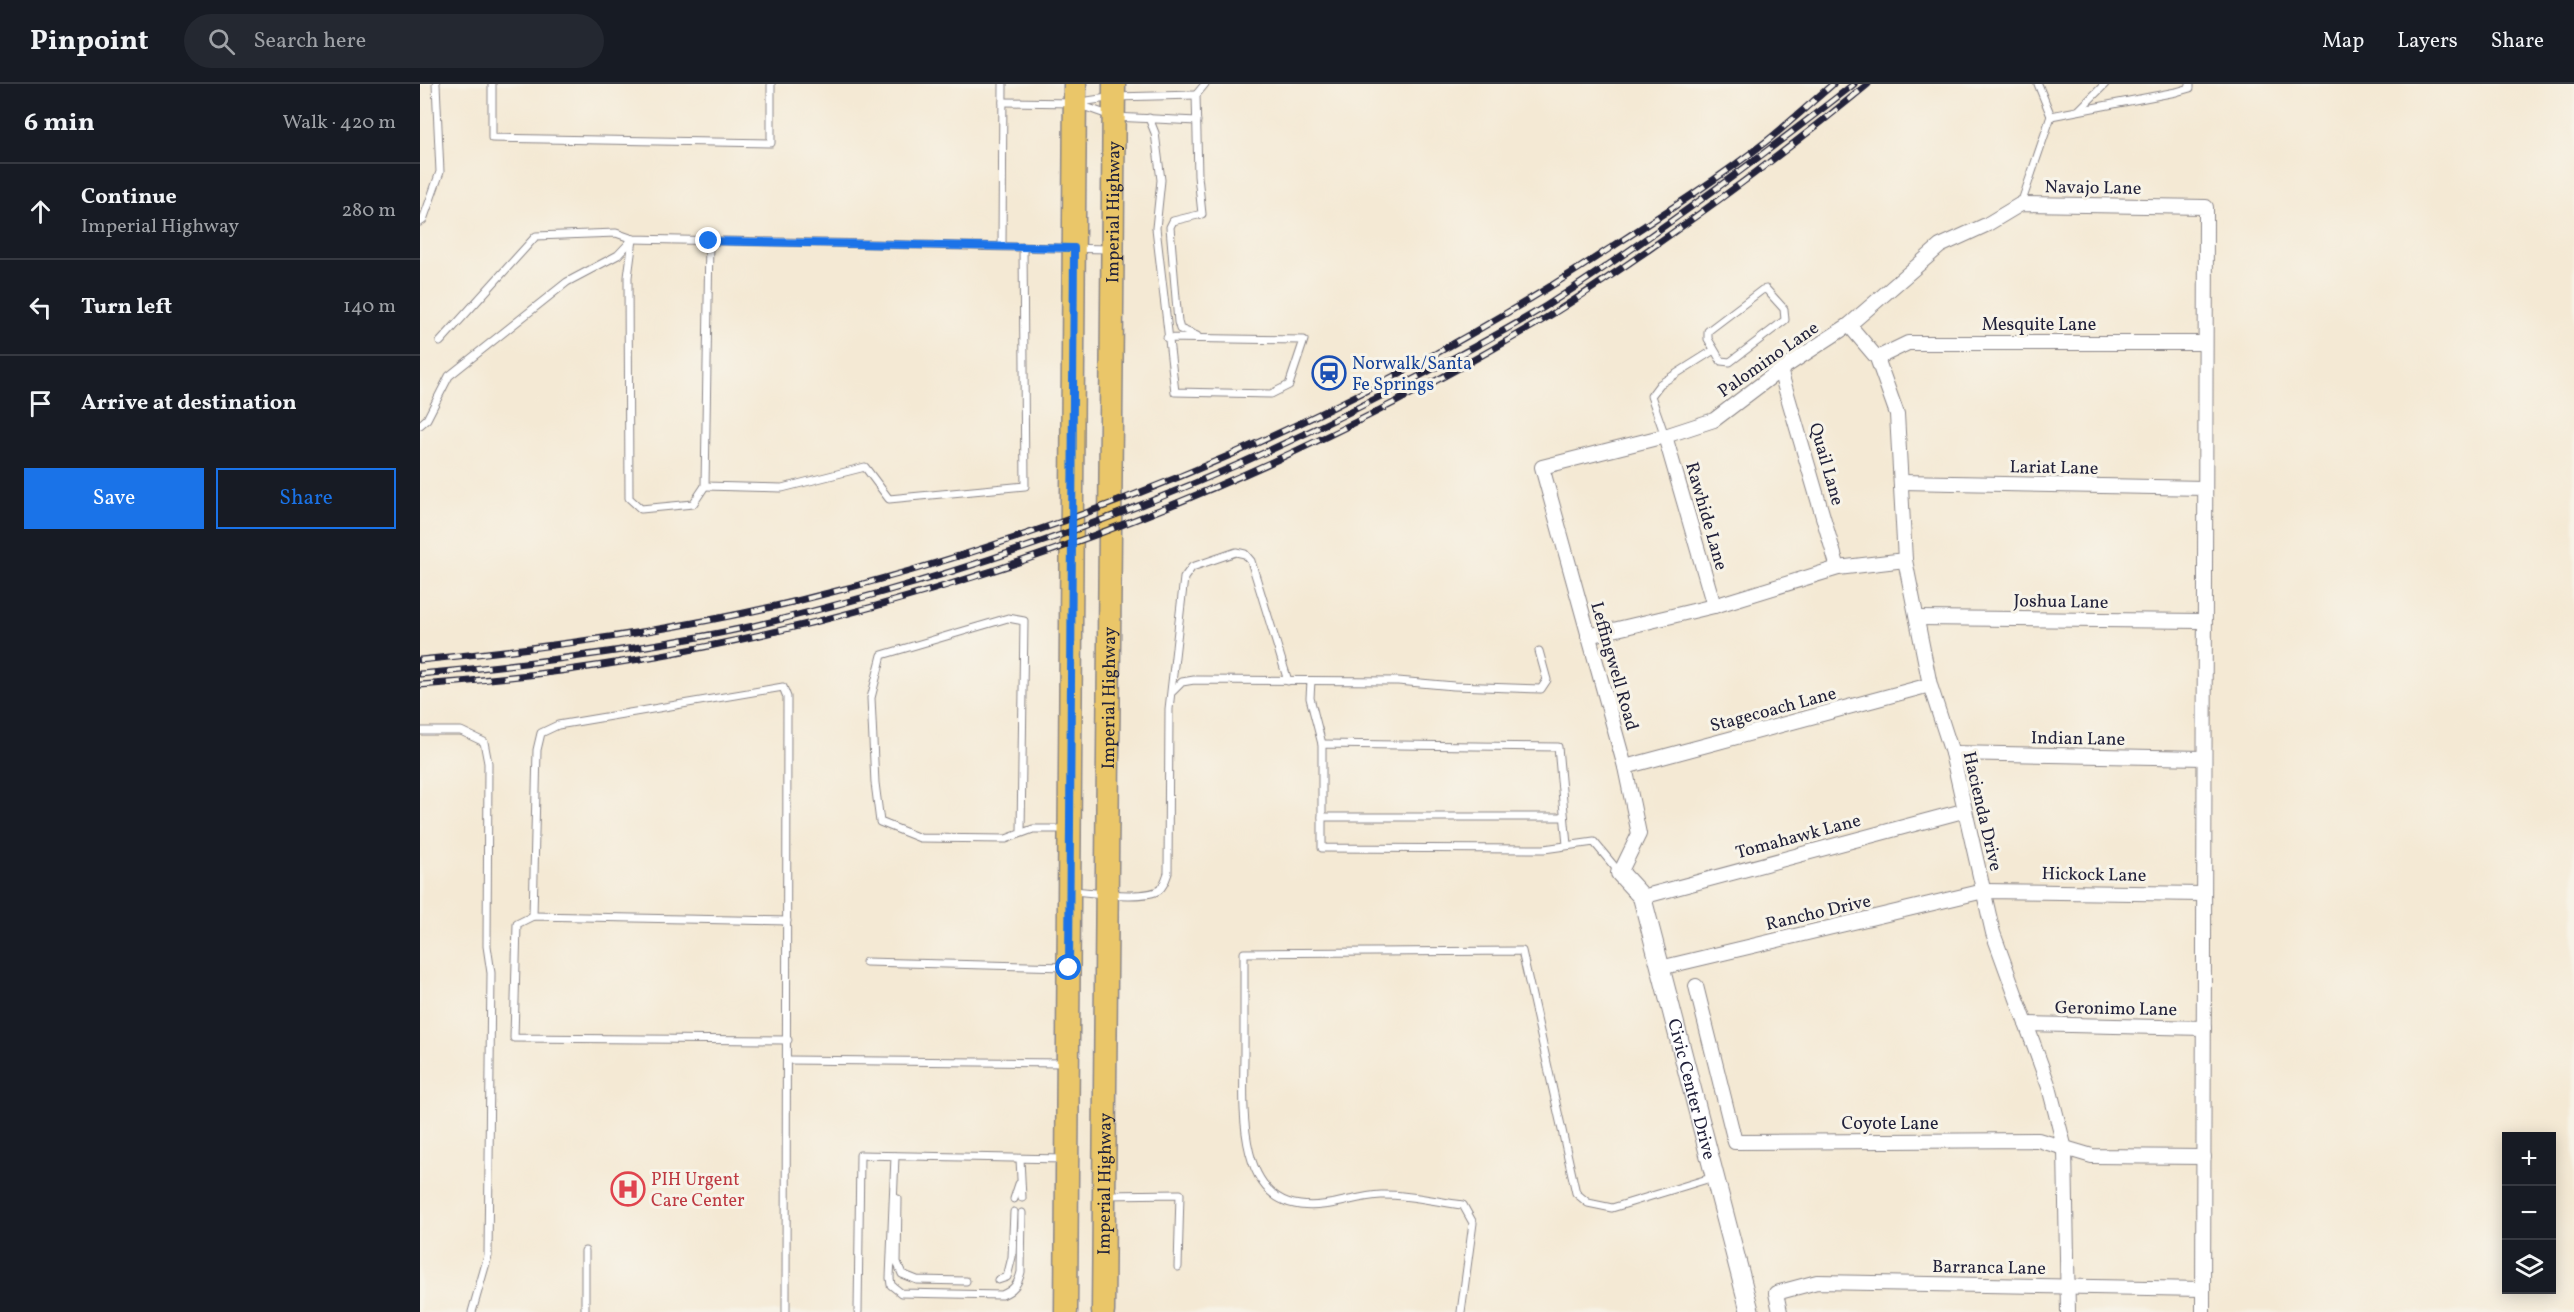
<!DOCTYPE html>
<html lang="en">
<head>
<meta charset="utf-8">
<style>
	:root { --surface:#171b24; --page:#242831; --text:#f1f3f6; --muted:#9ea1a6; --line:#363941; --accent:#1a73e8 }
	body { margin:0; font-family:Vollkorn,serif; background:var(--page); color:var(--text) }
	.controls { position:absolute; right:18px; bottom:18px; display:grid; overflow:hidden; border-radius:0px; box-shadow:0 3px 15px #0003 }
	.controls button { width:54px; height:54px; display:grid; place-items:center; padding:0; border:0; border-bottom:2px solid var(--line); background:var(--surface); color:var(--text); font:30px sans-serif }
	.stop { position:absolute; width:18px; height:18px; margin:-14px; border:4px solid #1a73e8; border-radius:50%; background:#fff }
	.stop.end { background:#1a73e8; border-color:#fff; box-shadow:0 2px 6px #0008 }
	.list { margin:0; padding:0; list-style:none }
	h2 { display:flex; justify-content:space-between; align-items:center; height:78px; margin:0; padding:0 24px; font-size:26px }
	h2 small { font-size:20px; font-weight:400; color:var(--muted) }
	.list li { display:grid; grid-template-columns:39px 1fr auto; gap:18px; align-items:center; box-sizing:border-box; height:96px; padding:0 24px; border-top:2px solid var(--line) }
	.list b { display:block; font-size:22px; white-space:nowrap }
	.list p { margin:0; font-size:20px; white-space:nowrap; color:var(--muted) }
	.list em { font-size:20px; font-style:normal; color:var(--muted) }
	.actions { display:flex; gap:12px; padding:18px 24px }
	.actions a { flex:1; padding:14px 0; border:2px solid var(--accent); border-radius:0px; text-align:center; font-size:21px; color:var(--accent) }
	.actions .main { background:var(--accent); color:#fff }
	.icon { flex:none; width:33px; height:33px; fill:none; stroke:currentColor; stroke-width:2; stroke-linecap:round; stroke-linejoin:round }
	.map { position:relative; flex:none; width:2154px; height:1228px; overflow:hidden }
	header { display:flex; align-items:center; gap:36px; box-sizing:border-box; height:84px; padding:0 30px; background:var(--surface); border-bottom:2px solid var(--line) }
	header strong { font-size:28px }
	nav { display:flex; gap:33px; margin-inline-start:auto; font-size:21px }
	.search { width:420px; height:54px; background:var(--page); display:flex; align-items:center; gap:15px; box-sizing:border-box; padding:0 21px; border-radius:33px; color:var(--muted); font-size:22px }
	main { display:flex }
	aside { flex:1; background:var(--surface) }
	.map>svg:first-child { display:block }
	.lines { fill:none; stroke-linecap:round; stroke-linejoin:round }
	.service-casing { stroke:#8b8688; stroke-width:9 }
	.minor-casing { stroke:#8b8688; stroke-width:16 }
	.tertiary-casing { stroke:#8b8688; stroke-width:20 }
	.primary-casing { stroke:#8b8688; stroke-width:25 }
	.service { stroke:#fff; stroke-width:7 }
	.minor { stroke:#fff; stroke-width:14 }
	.tertiary { stroke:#fff; stroke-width:18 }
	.primary { stroke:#eac669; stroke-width:22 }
	.rail-casing { stroke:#22223b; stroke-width:7 }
	.rail { stroke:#f7f3e8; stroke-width:4.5; stroke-dasharray:14; stroke-linecap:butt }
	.route { stroke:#1a73e8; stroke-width:8 }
	.labels { text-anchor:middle; stroke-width:6; stroke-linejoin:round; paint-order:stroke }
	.street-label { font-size:18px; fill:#22223b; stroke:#f7f3e8 }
	.transit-label { font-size:18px; fill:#164399; stroke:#f7f3e8; text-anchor:start }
	.health-label { font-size:18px; fill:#be3a42; stroke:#f7f3e8; text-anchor:start }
</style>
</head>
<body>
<header>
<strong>Pinpoint</strong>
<div class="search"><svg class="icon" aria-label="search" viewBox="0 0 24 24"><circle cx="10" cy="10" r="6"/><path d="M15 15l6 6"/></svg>Search here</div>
<nav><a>Map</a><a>Layers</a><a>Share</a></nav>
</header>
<main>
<aside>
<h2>6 min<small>Walk · 420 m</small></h2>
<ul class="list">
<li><svg class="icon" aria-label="ahead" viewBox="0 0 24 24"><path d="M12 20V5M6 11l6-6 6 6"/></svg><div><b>Continue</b><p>Imperial Highway</p></div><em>280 m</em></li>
<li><svg class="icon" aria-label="left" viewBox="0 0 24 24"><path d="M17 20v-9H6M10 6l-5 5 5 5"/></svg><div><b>Turn left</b></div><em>140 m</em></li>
<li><svg class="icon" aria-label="arrive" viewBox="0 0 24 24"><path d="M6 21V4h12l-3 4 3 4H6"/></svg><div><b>Arrive at destination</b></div></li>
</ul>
<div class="actions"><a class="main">Save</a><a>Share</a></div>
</aside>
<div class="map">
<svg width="2154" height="1228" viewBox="0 0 2154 1228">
	<rect width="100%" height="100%" fill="#f7f3e8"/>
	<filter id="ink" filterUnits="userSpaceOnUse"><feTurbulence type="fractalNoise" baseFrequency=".0167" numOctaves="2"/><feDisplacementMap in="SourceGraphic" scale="12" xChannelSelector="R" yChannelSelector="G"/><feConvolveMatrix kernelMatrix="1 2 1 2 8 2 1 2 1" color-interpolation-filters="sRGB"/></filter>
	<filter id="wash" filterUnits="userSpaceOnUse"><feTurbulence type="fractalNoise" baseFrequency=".008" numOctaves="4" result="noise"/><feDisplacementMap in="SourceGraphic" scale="24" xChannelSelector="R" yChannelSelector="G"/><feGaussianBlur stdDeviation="1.35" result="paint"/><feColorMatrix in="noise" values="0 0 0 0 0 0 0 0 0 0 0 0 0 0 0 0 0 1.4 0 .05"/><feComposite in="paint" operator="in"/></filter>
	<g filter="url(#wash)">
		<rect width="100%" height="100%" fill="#f4e9d4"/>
	</g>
	<g filter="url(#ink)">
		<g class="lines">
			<g class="service-casing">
				<g id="service">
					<path d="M72 0V54L351 59V0"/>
					<path d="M583 18 654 19 694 13 776 11"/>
					<path d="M660 21 694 33 777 37"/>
					<path d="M1659 26 1685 0"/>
					<path d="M1631 32 1756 8 1770 4V0"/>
					<path d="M729 34 735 49 741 96 736 144 755 308 851 310 869 301 884 256 747 254"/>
					<path d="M1601 120 1631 32 1618 0"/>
					<path d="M0 138 3 136 20 88 16 0"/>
					<path d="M213 155 208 193 209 414 221 425 273 420 285 402 289 157"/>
					<path d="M582 162 583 0"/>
					<path d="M1346 205 1364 225 1365 236 1310 278 1301 277 1288 255V247L1342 206Z"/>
					<path d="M777 252 760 245 758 238 750 143 753 137 782 130 778 92 776 11 785 0"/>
					<path d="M20 258 116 152 196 149 213 155 690 165"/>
					<path d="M0 341 7 335 29 292 147 198 198 171 213 155"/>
					<path d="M1245 352 1231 312 1240 300 1294 266"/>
					<path d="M285 402 362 404 445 383 469 415 605 402 603 163"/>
					<path d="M891 597 890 614 902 660"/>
					<path d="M753 607 762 598 774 596 978 597 1034 602 1121 605 1127 596 1119 567"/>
					<path d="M0 647H41L64 658 68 679 67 862 71 889 68 1172 52 1228"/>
					<path d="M902 733H1144"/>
					<path d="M601 748 604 537 588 534 462 571 451 614 455 699 460 738 500 754 586 755 613 745H647"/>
					<path d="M1147 761 1138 663 902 660V764L1124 765 1174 758 1199 788"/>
					<path d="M652 807C670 808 725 816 739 806 744 802 746 795 748 789L749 625 764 494 772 483 816 468 825 470 831 477 868 597"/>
					<path d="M113 832 117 666 121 649 138 641 363 603 367 613 366 1228"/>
					<path d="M367 837 113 832 97 840 94 954 368 956"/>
					<path d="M446 878 645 883"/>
					<path d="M368 976 646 979"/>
					<path d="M475 1072 470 1194 471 1201 481 1209 582 1211C594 1206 598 1200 601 1188L602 1129"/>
					<path d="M600 1075 602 1114"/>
					<path d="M686 1111 760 1110 758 1183"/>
					<path d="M478 1115 477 1178 482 1190 497 1196 546 1197"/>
					<path d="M594 1115 599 1100"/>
					<path d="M578 1196 587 1193 592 1173 594 1128"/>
					<path d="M165 1228V1167"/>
					<path d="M438 1228 440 1071 644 1075"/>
					<path d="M1041 1228 1053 1139 1043 1121C1017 1118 988 1110 961 1111 935 1112 907 1125 880 1121 815 1113 824 1015 824 969 824 936 824 903 824 869L1102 867 1156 1109 1168 1119 1192 1124 1294 1093"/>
				</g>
			</g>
			<g class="minor-casing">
				<g id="minor">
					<path d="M1429 241 1457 274 1477 330 1485 476 1510 601 1532 669 1573 849 1629 1003 1645 1065 1648 1228"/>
					<path d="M1457 274 1488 259H1785"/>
					<path d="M1360 286 1418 484"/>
					<path d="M1245 352 1294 522"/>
					<path d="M1482 398 1785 404"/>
					<path d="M1497 534 1784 537"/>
					<path d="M1168 552 1294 522 1418 484 1485 476"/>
					<path d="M1532 669 1784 674"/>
					<path d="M1205 683 1510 601"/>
					<path d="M1200 789 1219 750 1205 683 1122 383 1245 352 1294 336 1360 286 1429 241 1520 162 1566 141 1601 120 1786 123 1783 1228"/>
					<path d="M1222 813 1543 727"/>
					<path d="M1240 884 1564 807 1784 810"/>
					<path d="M1276 902 1315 1058 1618 1056 1672 1072 1784 1073"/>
					<path d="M1606 940 1784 944"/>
					<path d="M1360 1228 1356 1209 1397 1198 1783 1205"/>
				</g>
			</g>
			<g class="tertiary-casing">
				<g id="tertiary">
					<path id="s1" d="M1200 789 1222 813 1330 1228"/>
				</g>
			</g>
			<g class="primary-casing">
				<g id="primary">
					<path d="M646 1228 655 0"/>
					<path id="s2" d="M683 1228 694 0"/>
				</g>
			</g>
			<use href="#service" class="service"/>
			<use href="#minor" class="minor"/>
			<use href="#tertiary" class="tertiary"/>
			<use href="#primary" class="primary"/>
			<g class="rail-casing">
				<g id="rail">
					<path d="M0 576C126 564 253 547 377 517 655 449 920 338 1161 183 1224 142 1289 102 1348 56 1370 38 1391 19 1413 0"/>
					<path d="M0 590C110 580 221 566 329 543 372 533 416 521 459 509 632 460 799 396 959 313 1015 284 1072 255 1126 222 1232 154 1334 78 1434 0"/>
					<path d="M0 601C381 576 776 440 1104 247 1148 222 1189 193 1231 164 1306 112 1378 58 1448 0"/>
				</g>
			</g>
			<use href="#rail" class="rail"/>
		</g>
	</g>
	<g class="lines" filter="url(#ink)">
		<path class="route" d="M289 157 654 164 649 884"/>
	</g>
	<defs>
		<g id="station-ring" transform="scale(1.725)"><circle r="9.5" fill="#f7f3e8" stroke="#1a4fb4" stroke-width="1.5"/><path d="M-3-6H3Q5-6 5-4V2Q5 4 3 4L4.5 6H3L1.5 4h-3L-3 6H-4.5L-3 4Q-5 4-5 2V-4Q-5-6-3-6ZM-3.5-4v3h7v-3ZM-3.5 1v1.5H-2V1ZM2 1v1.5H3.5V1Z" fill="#1a4fb4"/></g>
		<g id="hospital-ring" transform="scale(1.725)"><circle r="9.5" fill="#f7f3e8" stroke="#e0444e" stroke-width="1.5"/><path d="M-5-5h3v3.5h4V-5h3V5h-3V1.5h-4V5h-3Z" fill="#e0444e"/></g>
	</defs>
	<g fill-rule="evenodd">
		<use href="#station-ring" x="909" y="289"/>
		<use href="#hospital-ring" x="208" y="1105"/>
	</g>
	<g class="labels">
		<g class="street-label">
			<text transform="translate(1673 103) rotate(1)" y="6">Navajo Lane</text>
			<text dy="6" stroke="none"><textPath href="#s2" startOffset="1100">Imperial Highway</textPath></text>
			<text x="1619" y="246">Mesquite Lane</text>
			<text transform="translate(1348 275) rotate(-35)" y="6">Palomino Lane</text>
			<text transform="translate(1407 380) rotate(74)" y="6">Quail Lane</text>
			<text transform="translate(1634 383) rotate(1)" y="6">Lariat Lane</text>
			<text transform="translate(1287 432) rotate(74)" y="6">Rawhide Lane</text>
			<text transform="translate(1641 517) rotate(1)" y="6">Joshua Lane</text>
			<text transform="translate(1195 582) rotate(74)" y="6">Leffingwell Road</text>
			<text dy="6" stroke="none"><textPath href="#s2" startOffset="614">Imperial Highway</textPath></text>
			<text transform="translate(1353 625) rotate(-15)" y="6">Stagecoach Lane</text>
			<text transform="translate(1658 654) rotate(1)" y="6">Indian Lane</text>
			<text transform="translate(1563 727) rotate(77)" y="6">Hacienda Drive</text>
			<text transform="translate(1378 752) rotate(-15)" y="6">Tomahawk Lane</text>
			<text transform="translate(1674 790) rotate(1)" y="6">Hickock Lane</text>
			<text transform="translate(1398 828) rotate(-13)" y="6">Rancho Drive</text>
			<text transform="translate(1696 924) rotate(1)" y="6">Geronimo Lane</text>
			<text dy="6" stroke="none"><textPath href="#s1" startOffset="231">Civic Center Drive</textPath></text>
			<text x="1470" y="1045">Coyote Lane</text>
			<text dy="6" stroke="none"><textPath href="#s2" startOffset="128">Imperial Highway</textPath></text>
			<text transform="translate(1569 1183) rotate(1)" y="6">Barranca Lane</text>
		</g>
		<g class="transit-label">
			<text x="932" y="285">Norwalk/Santa<tspan x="932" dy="21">Fe Springs</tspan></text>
		</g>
		<g class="health-label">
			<text x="231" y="1101">PIH Urgent<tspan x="231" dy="21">Care Center</tspan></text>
		</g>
	</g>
</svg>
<div class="controls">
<button>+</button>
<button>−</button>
<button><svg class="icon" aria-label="layers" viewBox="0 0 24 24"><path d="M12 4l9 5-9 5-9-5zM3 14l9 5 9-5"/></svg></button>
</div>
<div class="stop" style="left:649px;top:884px"></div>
<div class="stop end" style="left:289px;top:157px"></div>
</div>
</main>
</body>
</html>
